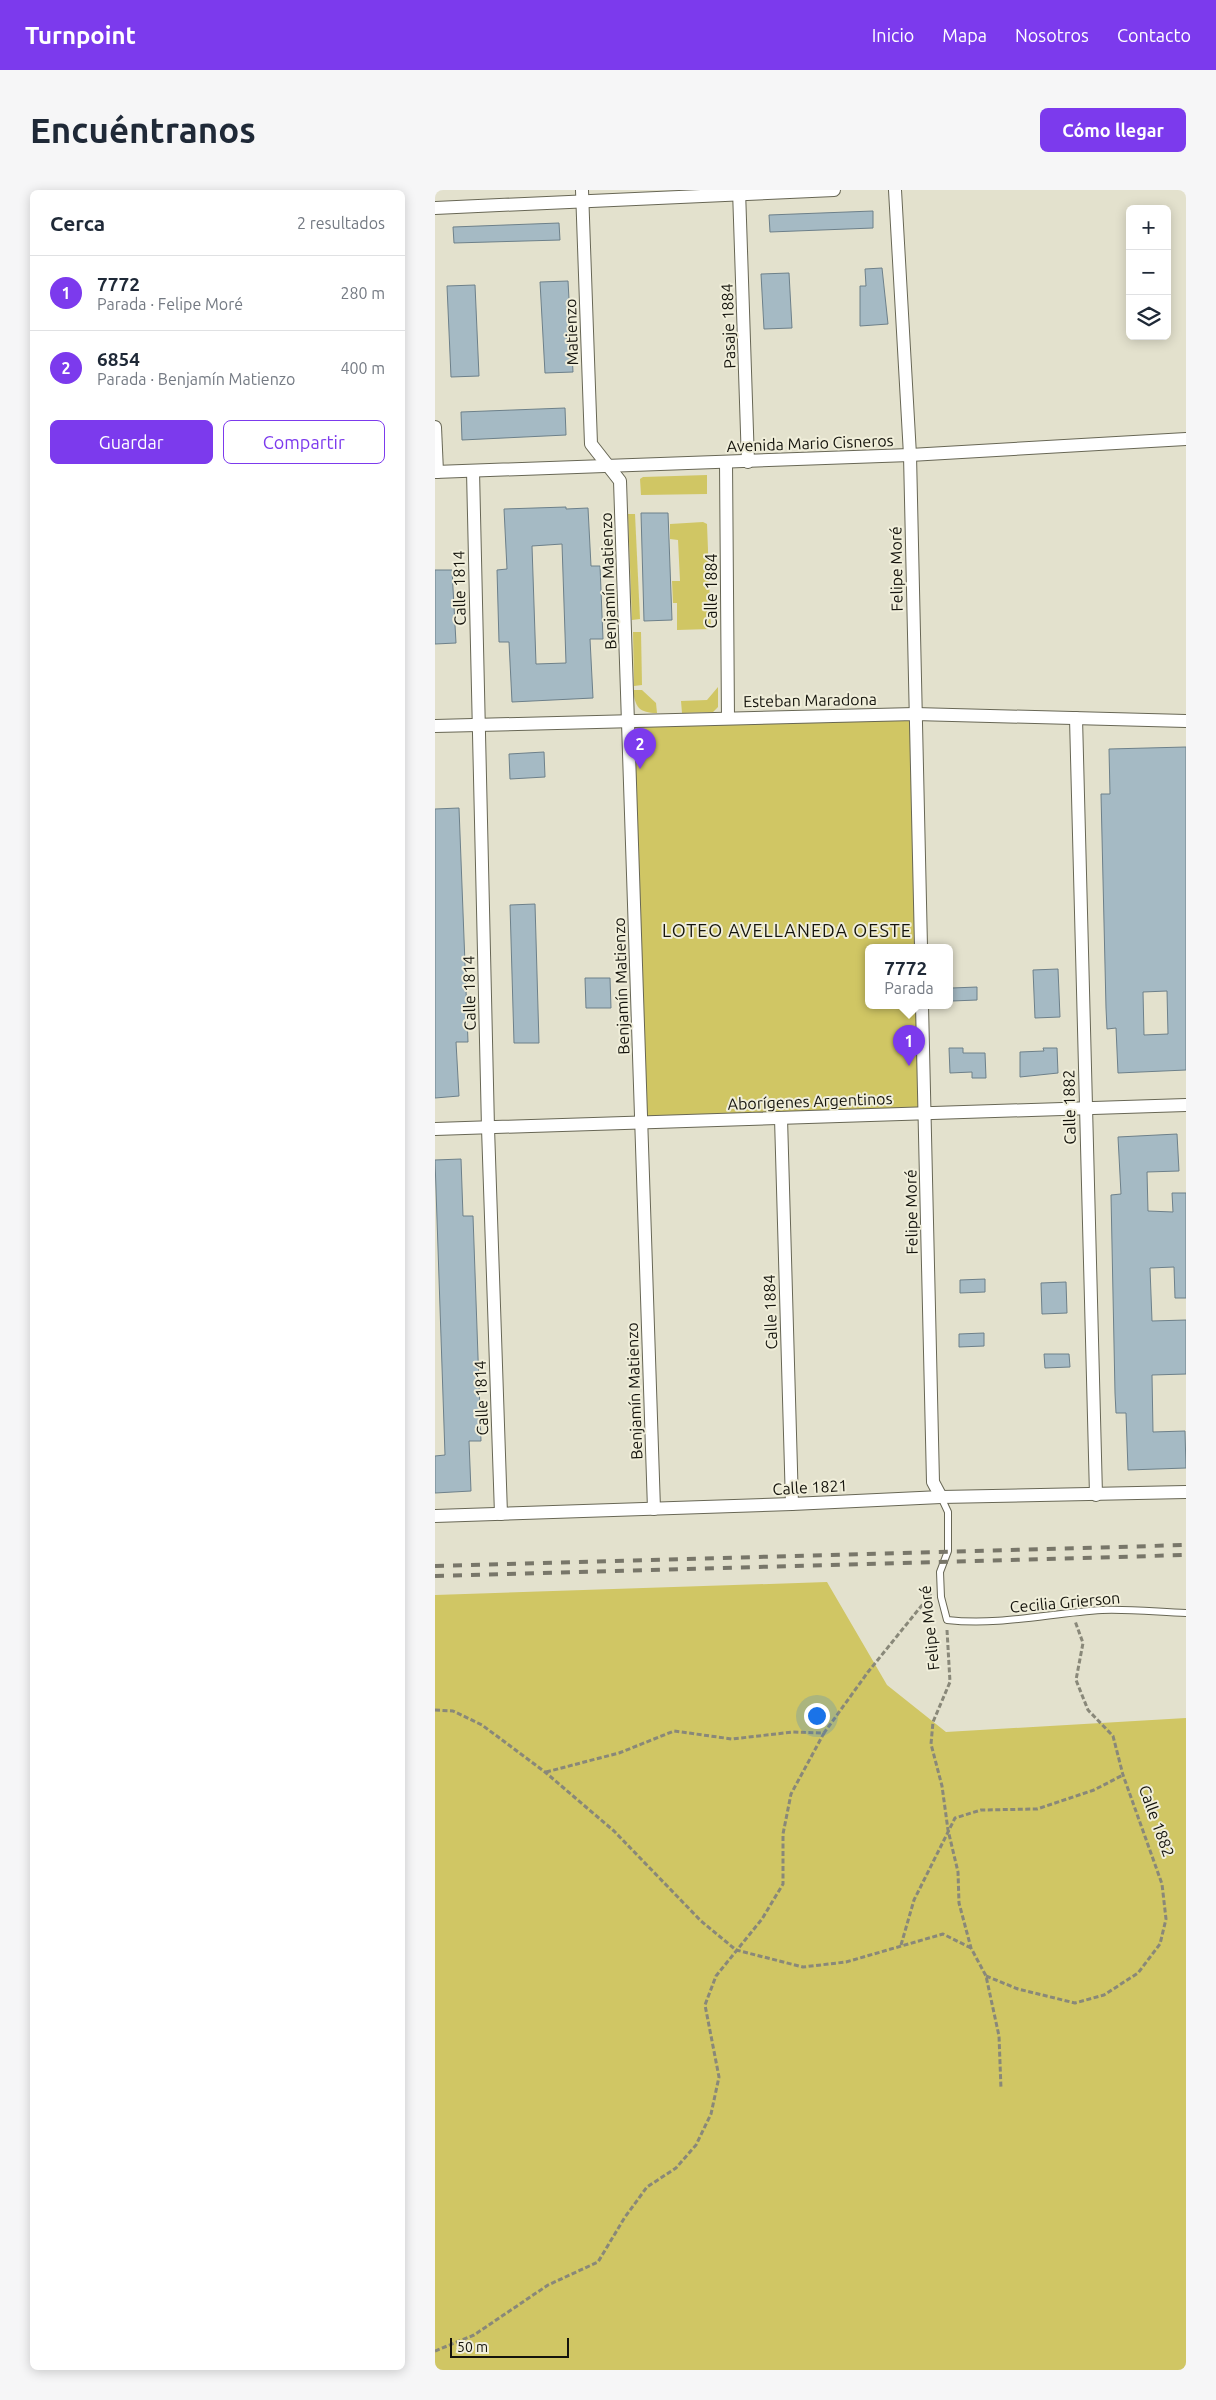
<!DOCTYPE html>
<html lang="es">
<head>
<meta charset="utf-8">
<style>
	:root { --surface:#fff; --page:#f6f6f7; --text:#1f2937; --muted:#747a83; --line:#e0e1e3; --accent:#7c3aed }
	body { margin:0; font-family:Ubuntu,sans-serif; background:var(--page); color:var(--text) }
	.controls { position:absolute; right:15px; top:15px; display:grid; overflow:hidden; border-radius:8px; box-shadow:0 2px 12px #0003 }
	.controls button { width:45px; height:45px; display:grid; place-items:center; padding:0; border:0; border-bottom:1px solid var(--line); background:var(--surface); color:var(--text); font:25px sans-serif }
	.scale { position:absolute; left:15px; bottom:12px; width:119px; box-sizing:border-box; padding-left:5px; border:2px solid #15140d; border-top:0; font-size:14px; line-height:18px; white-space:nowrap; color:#15140d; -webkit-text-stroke:4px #f0eeda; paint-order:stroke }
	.you { position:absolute; left:381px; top:1525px; width:18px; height:18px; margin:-12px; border:4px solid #fff; border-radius:50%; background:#1a73e8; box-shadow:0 0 0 8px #1a73e833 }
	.badge { display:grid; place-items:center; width:32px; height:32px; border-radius:50%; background:var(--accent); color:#fff; font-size:16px; font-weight:700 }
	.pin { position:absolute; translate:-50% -41px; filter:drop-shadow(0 1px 2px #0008) }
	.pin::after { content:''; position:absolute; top:26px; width:18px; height:15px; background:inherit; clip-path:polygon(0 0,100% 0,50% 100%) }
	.popup { position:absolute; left:430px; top:754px; width:88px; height:65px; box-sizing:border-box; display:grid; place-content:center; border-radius:8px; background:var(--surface); filter:drop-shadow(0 1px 4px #0005); font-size:16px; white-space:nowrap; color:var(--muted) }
	.popup b { font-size:19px; color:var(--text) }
	.popup::after { content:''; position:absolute; left:50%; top:100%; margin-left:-10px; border:10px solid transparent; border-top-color:var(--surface) }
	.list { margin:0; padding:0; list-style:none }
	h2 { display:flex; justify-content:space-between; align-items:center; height:65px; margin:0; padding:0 20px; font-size:21px }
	h2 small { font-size:16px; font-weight:400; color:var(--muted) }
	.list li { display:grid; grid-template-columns:32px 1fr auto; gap:15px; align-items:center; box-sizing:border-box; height:75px; padding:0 20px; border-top:1px solid var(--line) }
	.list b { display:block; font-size:19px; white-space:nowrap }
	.list p { margin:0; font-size:16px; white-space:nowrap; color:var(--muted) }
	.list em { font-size:16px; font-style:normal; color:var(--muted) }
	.actions { display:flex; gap:10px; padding:15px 20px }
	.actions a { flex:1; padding:11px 0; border:1px solid var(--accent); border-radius:8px; text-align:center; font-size:18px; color:var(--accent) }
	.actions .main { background:var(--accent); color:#fff }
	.icon { flex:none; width:28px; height:28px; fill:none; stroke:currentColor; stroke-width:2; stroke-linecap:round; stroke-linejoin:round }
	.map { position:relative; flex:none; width:751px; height:2180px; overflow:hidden; border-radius:8px }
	header { display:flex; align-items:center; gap:30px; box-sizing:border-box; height:70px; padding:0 25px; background:var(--accent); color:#fff }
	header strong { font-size:24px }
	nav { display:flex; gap:28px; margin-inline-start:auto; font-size:18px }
	.intro { display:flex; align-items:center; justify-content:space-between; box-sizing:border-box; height:120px; padding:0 30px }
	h1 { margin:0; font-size:35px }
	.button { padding:12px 22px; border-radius:8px; background:var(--accent); color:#fff; font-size:18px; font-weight:700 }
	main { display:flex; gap:30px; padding:0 30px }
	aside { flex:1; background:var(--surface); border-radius:8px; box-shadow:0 2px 12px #0003 }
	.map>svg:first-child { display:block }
	.green { fill:#d0c664 }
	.building { fill:#a5bac4; stroke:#6d808a; fill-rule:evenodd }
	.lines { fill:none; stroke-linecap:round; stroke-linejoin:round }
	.lane-casing { stroke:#686755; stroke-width:8 }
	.street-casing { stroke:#686755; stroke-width:14 }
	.path { stroke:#898879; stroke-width:3; stroke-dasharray:5 2.5; stroke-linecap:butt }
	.lane { stroke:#fff; stroke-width:6 }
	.street { stroke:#fff; stroke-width:12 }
	.rail { stroke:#787669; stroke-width:4; stroke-dasharray:9 9; stroke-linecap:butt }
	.labels { text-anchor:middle; stroke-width:4; stroke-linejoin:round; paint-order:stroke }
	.street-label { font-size:16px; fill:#15140d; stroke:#f0eeda }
	.neighbourhood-label { font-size:18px; letter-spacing:1px; fill:#15140d; stroke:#f0eeda }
</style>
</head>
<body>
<header>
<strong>Turnpoint</strong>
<nav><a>Inicio</a><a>Mapa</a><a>Nosotros</a><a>Contacto</a></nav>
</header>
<div class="intro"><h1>Encuéntranos</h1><a class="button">Cómo llegar</a></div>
<main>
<aside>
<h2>Cerca<small>2 resultados</small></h2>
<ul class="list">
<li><span class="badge">1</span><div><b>7772</b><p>Parada · Felipe Moré</p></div><em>280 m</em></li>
<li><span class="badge">2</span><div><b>6854</b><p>Parada · Benjamín Matienzo</p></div><em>400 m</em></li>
</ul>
<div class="actions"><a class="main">Guardar</a><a>Compartir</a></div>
</aside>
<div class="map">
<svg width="751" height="2180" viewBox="0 0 751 2180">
	<rect width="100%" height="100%" fill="#e3e1cd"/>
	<g class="green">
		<path d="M272 285V304L206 305 205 289 208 287Z"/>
		<path d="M193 324H200L205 429 197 430Z"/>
		<path d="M268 332 272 334 276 439 242 440V413H238L237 391H245L243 350 235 349V334Z"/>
		<path d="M198 442H206L207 495 199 496Z"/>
		<path d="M283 497V517L278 522 247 523 246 511 272 510Z"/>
		<path d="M198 500H207L221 513 222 523C204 523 200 517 198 500Z"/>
		<path d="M480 524 486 757H434V815H487L490 923 207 933 194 531Z"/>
		<path d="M392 1392 452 1495 511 1542 751 1528V2180H0V1405Z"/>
	</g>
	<g class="building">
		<path d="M438 21V38L335 42 334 25Z"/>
		<path d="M124 33 125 50 19 53 18 37Z"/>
		<path d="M447 78 453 134 425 136V96H431L430 79Z"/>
		<path d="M354 83 357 138 329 139 326 84Z"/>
		<path d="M133 91 138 182 110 183 105 92Z"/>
		<path d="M40 95 44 186 16 187 12 96Z"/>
		<path d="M130 218 131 245 27 250 26 222Z"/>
		<path d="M131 317V319L153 318 156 376H165L168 449H155L158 508 77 512 74 452H64L62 380 72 379 69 319ZM127 354 131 473 101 474 97 356Z"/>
		<path d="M206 323H233L237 430 209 431Z"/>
		<path d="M0 380H17L21 453 0 454Z"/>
		<path d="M751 557V880L683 883 681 838 672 839 671 818 666 604H675L674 559ZM732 801 733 844 709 845 708 802Z"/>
		<path d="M109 562 110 587 75 589 74 564Z"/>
		<path d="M24 618 33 852H21L24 906 0 908V619Z"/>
		<path d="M100 714 104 853H79L75 715Z"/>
		<path d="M623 779 625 827 600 828 598 780Z"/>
		<path d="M150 788H175L176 818H151Z"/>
		<path d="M542 797V810L517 811V798Z"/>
		<path d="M514 858H528V863H550L551 888H537V882L515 883Z"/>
		<path d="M608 858H622L623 883 585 887V862L609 861Z"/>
		<path d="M742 944 744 981 712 982 713 1021 738 1022 737 1003H751V1108H740L739 1077 715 1078 717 1131 751 1130V1184L717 1185 718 1242 750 1241 751 1278 693 1280 691 1223H681L680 1203 676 1005 686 1004 683 947Z"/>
		<path d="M26 969 28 1026H38L46 1251H34L36 1301 0 1303V1266L10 1265 0 970Z"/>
		<path d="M550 1089V1102L525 1103V1090Z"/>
		<path d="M631 1092 632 1123 607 1124 606 1093Z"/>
		<path d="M549 1143V1156L524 1157V1144Z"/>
		<path d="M609 1164H634L635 1177 610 1178Z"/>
	</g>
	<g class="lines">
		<g class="lane-casing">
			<path id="lane" d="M506 1307 513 1322V1361L505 1382 506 1407 512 1430C565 1436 615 1423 667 1420 695 1419 723 1422 751 1423"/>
		</g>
		<g class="street-casing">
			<g id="street">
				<path d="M147 0 156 254 185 291 219 1319"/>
				<path d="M304 0 313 272"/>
				<path d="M460 0 475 265 486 757"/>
				<path d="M0 18 399 0"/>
				<path d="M0 237 2 282"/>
				<path d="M291 272 293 528"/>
				<path d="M38 281 53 938 66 1324"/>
				<path d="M0 282 475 265 751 249"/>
				<path d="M641 528 661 1305"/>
				<path d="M0 536 480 524 751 531"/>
				<path d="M487 815 498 1292 506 1307"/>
				<path d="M346 928 357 1314"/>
				<path d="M0 939 751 915"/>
				<path d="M0 1326 357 1314 506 1307 751 1302"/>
			</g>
		</g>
		<g class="path">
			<path d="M512 1440 515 1492 498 1532 496 1554 507 1596 513 1640 523 1682 524 1713 536 1758 551 1786 564 1846 566 1899"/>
			<path d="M0 1520 18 1521 47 1535 110 1582 179 1641 266 1731 301 1760 368 1777 411 1772 508 1744 536 1758"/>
			<path d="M111 1582 184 1563 239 1541 297 1549 358 1542 389 1543 433 1482 496 1404"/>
			<path d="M466 1755 479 1710 520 1628 546 1620 602 1619 659 1600 688 1585"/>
			<path d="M551 1786 583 1799 640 1813 669 1805 703 1783 725 1754 731 1729 727 1694 688 1585 678 1546 653 1520 641 1490 648 1453 640 1431"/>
			<path d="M0 2161 39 2145 113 2095 163 2072 190 2027 212 1997 241 1978 261 1955 276 1924 284 1887 270 1815 281 1786 327 1729 348 1694V1644L356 1604 389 1543"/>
		</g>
		<use href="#lane" class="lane"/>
		<use href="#street" class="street"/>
		<g class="rail">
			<path d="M0 1376 751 1355"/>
			<path d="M0 1386 751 1365"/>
		</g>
	</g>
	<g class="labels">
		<g class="street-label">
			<text transform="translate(293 136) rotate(-92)" y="6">Pasaje 1884</text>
			<text transform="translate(136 142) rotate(-92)" y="6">Matienzo</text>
			<text transform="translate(375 253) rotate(-2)" y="6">Avenida Mario Cisneros</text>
			<text transform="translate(461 379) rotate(-91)" y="6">Felipe Moré</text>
			<text transform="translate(173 391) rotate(-92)" y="6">Benjamín Matienzo</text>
			<text transform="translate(24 398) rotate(-91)" y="6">Calle 1814</text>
			<text transform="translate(276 401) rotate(-90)" y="6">Calle 1884</text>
			<text transform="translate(375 510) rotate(-1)" y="6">Esteban Maradona</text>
			<text transform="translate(186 796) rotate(-92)" y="6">Benjamín Matienzo</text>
			<text transform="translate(34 803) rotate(-91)" y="6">Calle 1814</text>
			<text transform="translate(375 911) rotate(-2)" y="6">Aborígenes Argentinos</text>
			<text transform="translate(634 917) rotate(-91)" y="6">Calle 1882</text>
			<text transform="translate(476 1022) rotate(-91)" y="6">Felipe Moré</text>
			<text transform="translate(335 1122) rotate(-92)" y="6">Calle 1884</text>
			<text transform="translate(199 1201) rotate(-92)" y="6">Benjamín Matienzo</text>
			<text transform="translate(46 1208) rotate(-92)" y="6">Calle 1814</text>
			<text transform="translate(375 1297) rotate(-3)" y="6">Calle 1821</text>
			<text transform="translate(630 1412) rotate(-5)" y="6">Cecilia Grierson</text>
			<text transform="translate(494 1438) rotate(-96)" y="6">Felipe Moré</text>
			<text transform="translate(722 1631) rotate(70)" y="6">Calle 1882</text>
		</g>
		<g class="neighbourhood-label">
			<text x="352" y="747">LOTEO AVELLANEDA OESTE</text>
		</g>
	</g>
</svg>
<div class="controls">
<button>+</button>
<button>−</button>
<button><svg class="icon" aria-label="layers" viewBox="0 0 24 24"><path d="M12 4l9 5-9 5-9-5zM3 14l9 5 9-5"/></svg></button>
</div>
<div class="scale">50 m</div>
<div class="you"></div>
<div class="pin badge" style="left:474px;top:876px">1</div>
<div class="popup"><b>7772</b>Parada</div>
<div class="pin badge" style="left:205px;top:579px">2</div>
</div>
</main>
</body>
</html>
